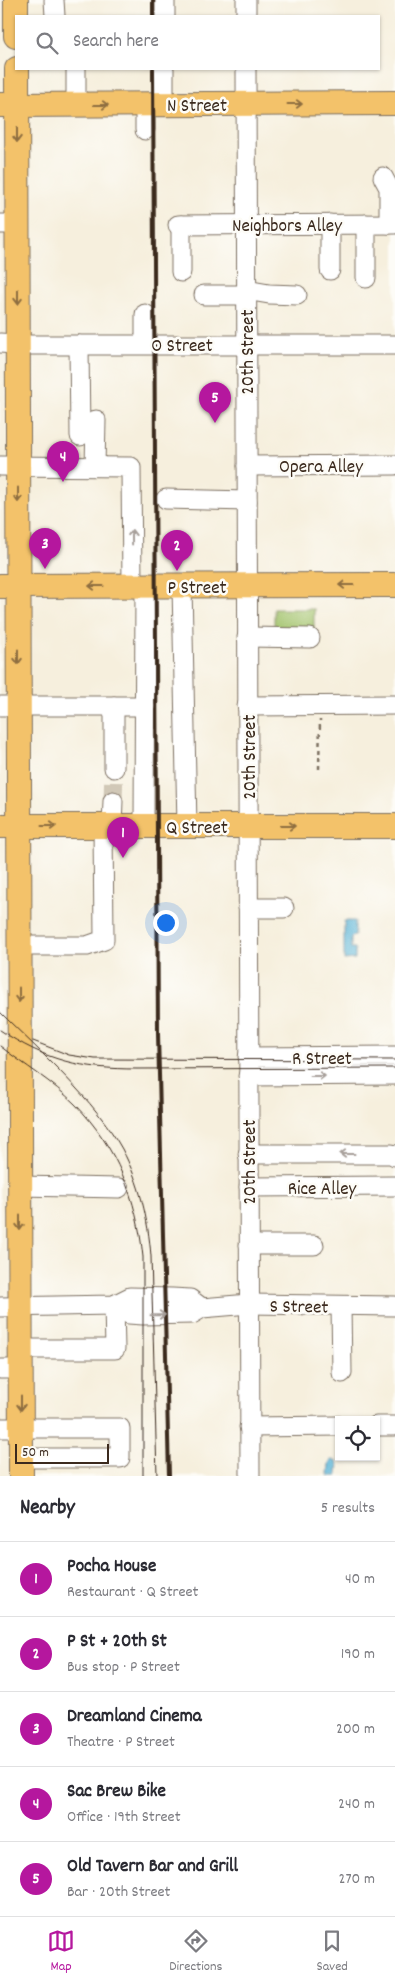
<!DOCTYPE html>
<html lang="en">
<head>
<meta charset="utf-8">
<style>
	:root { --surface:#fff; --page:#f2f2f3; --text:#2b2b33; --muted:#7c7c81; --line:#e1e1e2; --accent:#b5179e }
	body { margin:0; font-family:Dekko,sans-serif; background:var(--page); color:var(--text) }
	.controls { position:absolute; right:15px; bottom:15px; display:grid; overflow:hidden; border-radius:0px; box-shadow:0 1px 4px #0004 }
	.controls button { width:45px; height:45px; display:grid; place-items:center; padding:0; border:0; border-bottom:1px solid var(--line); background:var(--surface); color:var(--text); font:25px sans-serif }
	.scale { position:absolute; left:15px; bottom:12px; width:94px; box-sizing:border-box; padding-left:5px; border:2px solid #3b2a1e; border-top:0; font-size:14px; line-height:18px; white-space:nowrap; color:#3b2a1e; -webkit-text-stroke:4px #fdfcf7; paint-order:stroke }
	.you { position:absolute; left:165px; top:922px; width:18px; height:18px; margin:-12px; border:4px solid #fff; border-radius:50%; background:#1a73e8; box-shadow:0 0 0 8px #1a73e833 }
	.badge { display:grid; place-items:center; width:32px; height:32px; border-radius:50%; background:var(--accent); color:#fff; font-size:16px; font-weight:700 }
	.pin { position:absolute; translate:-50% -41px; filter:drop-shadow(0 1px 2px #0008) }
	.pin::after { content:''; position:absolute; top:26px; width:18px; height:15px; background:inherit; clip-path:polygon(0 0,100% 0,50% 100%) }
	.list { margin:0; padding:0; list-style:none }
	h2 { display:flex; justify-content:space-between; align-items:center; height:65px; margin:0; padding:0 20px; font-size:21px }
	h2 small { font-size:16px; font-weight:400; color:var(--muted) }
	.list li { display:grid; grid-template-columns:32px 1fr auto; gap:15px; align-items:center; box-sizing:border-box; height:75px; padding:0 20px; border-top:1px solid var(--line) }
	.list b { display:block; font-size:19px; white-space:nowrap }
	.list p { margin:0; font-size:16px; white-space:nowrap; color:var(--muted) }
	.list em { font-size:16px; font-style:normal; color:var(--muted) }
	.icon { flex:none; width:28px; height:28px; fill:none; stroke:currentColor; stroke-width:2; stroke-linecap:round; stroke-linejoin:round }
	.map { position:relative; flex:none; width:395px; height:1476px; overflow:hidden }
	.search { position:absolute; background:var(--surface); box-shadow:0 1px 4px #0004; left:15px; right:15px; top:15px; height:55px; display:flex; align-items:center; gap:12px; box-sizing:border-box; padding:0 18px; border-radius:0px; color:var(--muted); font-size:19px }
	.sheet { height:440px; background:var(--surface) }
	nav { display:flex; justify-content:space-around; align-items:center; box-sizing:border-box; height:70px; border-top:1px solid var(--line); background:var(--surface); font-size:14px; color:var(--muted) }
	nav a { display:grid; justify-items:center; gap:2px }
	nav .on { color:var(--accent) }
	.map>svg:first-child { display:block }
	.green { fill:#a1c26b; stroke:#6e7644 }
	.water { fill:#5ab4d7; stroke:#4a6f7a }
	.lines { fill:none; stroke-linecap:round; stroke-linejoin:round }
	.minor-tunnel { stroke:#d1c8b7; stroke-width:19; stroke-dasharray:19 9; stroke-linecap:butt }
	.minor-casing { stroke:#7c6f61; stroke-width:21 }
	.major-casing { stroke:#7c6f61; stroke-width:26 }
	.path { stroke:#7c6f61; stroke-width:2.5; stroke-dasharray:4 4; stroke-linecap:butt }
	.minor { stroke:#fff; stroke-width:19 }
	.major { stroke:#f3c26a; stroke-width:24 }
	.tram { stroke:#3b2a1e; stroke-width:1 }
	.rail { stroke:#3b2a1e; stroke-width:4 }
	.oneway { stroke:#8e6e40 }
	.oneway2 { stroke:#a79f9a }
	.labels { text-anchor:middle; stroke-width:5; stroke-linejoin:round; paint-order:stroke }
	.street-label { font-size:19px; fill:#3b2a1e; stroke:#fdfcf7 }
</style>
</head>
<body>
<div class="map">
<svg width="395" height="1476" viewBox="0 0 395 1476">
	<rect width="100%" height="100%" fill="#fdfcf7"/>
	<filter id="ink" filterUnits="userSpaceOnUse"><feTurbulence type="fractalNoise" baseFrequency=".02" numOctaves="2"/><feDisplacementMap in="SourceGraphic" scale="10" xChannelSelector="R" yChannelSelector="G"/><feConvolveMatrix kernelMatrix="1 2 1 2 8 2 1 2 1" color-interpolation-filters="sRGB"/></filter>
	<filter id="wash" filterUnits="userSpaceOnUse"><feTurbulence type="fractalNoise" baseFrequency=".0096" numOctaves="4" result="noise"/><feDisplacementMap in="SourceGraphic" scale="20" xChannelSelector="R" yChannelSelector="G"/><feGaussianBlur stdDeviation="1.12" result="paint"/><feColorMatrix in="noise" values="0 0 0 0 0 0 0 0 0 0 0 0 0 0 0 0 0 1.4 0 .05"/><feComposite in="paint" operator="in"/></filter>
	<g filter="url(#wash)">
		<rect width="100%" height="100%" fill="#f6efdd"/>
		<rect class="green" x="274" y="609" width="40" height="24"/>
		<g class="water">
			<path d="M344 921H355V936L351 937V948H355V959L344 960Z"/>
			<path d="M332 1459 337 1461 339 1468 337 1471 338 1476H329L328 1474 329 1463Z"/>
		</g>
	</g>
	<g filter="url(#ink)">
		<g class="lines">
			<path class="minor-tunnel" d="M113 801 114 768"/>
			<g class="minor-casing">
				<g id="minor">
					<path d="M54 0 55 16"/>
					<path d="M246 0V16"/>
					<path d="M165 16V0"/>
					<path d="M246 69 250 1476"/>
					<path d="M164 104V69"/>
					<path d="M76 105V69"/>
					<path d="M145 130V104"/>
					<path d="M383 177 389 188V224"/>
					<path d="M0 224H17"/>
					<path d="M330 224V270"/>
					<path d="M178 225 395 224"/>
					<path d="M181 272V225"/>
					<path d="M366 278V224"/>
					<path d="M246 290 269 294 297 295"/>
					<path d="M204 295H246"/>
					<path d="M145 314V344"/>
					<path d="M0 343 29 345H395"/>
					<path d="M79 345 80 436"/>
					<path d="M0 466 131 467 132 586"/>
					<path d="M95 466 96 420"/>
					<path d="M247 466 395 465"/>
					<path d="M166 499 247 501"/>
					<path d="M182 586 187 826"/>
					<path d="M247 637 310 638"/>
					<path d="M0 706H145"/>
					<path d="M247 706 395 705"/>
					<path d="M114 768V706"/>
					<path d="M112 826 113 801"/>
					<path d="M144 826 145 586"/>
					<path d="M248 908H284"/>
					<path d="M19 946H87L104 940 103 826"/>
					<path d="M248 1057 395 1056"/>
					<path d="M248 1076 395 1075"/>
					<path d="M248 1154H392L395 1156"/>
					<path d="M20 1186 119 1188"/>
					<path d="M249 1187 395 1186"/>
					<path d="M249 1245H314"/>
					<path d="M114 1305 129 1314 143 1315 192 1314 202 1308 249 1304 395 1306"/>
					<path d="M341 1306 342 1373"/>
					<path d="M0 1307 114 1305 130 1297 172 1298 190 1299 202 1308"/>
					<path d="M21 1349H115L114 1305"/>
					<path d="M0 1369H21"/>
					<path d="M376 1426H395"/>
					<path d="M249 1427 339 1426"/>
					<path d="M0 1428H120V1458H21"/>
				</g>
			</g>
			<g class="major-casing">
				<g id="major">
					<path d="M16 0V36"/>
					<path d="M17 69 21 1476"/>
					<path d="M0 105 395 103"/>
					<path d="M0 586 395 585"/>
					<path d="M0 826H395"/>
				</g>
			</g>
			<path class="path" d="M319 769 320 720"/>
			<use href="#minor" class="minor"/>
			<use href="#major" class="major"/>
			<g class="tram">
				<path d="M0 1012C40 1052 95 1100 122 1149 140 1183 148 1219 151 1256L157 1476"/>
				<path d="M0 1030C46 1061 82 1069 137 1069L395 1068"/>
				<path d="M33 1041 69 1055 95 1059 395 1060"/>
				<path d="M0 1046C24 1065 53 1082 75 1104 117 1147 137 1199 143 1257V1476"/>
			</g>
			<g class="rail">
				<path d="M153 0V16"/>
				<path d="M153 69 158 1034 169 1476"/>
			</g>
		</g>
		<defs><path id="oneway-shaft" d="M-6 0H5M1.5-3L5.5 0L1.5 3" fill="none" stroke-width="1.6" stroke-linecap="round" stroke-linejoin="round" transform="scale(1.25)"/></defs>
		<g class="oneway">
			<use href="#oneway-shaft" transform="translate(295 104)"/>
			<use href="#oneway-shaft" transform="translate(101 105)"/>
			<use href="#oneway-shaft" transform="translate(17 135) rotate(90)"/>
			<use href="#oneway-shaft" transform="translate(18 297) rotate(90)"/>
			<use href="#oneway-shaft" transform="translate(18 495) rotate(90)"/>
			<use href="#oneway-shaft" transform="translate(346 585) rotate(180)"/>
			<use href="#oneway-shaft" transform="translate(96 586) rotate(180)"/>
			<use href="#oneway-shaft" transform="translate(18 657) rotate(90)"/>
			<use href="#oneway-shaft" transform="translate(49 826)"/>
			<use href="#oneway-shaft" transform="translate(288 826)"/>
			<use href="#oneway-shaft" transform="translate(19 995) rotate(90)"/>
			<use href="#oneway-shaft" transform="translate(20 1223) rotate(90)"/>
			<use href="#oneway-shaft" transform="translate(21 1403) rotate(90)"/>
		</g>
		<g class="oneway2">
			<use href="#oneway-shaft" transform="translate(132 537) rotate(-91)"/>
			<use href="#oneway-shaft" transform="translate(318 1076)"/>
			<use href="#oneway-shaft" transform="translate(347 1154) rotate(180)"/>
			<use href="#oneway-shaft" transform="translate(158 1315) rotate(-1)"/>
		</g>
	</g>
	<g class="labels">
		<g class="street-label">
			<text x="197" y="111">N Street</text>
			<text x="287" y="231">Neighbors Alley</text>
			<text x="182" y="351">O Street</text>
			<text transform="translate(246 352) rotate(-90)" y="7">20th Street</text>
			<text x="321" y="472">Opera Alley</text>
			<text x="197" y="593">P Street</text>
			<text transform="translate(248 757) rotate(-90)" y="7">20th Street</text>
			<text x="197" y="833">Q Street</text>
			<text x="322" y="1064">R Street</text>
			<text transform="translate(248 1162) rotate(-90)" y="7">20th Street</text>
			<text x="322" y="1194">Rice Alley</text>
			<text transform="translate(299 1305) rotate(1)" y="7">S Street</text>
		</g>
	</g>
</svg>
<div class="controls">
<button><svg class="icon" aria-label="locate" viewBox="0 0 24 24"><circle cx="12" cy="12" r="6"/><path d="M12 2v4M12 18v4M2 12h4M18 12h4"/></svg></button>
</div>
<div class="scale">50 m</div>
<div class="you"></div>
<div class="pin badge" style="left:123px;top:858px">1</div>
<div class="pin badge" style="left:177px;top:571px">2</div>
<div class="pin badge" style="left:45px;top:569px">3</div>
<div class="pin badge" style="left:63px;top:482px">4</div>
<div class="pin badge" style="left:215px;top:423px">5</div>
<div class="search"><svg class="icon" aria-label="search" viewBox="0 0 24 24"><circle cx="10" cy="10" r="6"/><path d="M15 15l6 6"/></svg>Search here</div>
</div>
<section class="sheet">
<h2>Nearby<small>5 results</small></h2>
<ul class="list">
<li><span class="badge">1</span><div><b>Pocha House</b><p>Restaurant · Q Street</p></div><em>40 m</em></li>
<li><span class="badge">2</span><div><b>P St + 20th St</b><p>Bus stop · P Street</p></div><em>190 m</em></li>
<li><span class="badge">3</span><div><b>Dreamland Cinema</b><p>Theatre · P Street</p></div><em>200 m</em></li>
<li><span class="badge">4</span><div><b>Sac Brew Bike</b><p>Office · 19th Street</p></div><em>240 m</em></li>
<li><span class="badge">5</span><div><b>Old Tavern Bar and Grill</b><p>Bar · 20th Street</p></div><em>270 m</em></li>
</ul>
</section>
<nav>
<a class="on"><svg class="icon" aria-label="map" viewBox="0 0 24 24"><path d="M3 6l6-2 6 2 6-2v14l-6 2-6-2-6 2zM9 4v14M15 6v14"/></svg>Map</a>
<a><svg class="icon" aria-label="directions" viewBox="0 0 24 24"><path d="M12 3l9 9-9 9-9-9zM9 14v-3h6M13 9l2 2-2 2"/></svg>Directions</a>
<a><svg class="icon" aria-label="saved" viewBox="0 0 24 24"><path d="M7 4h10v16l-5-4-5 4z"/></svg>Saved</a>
</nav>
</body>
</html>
